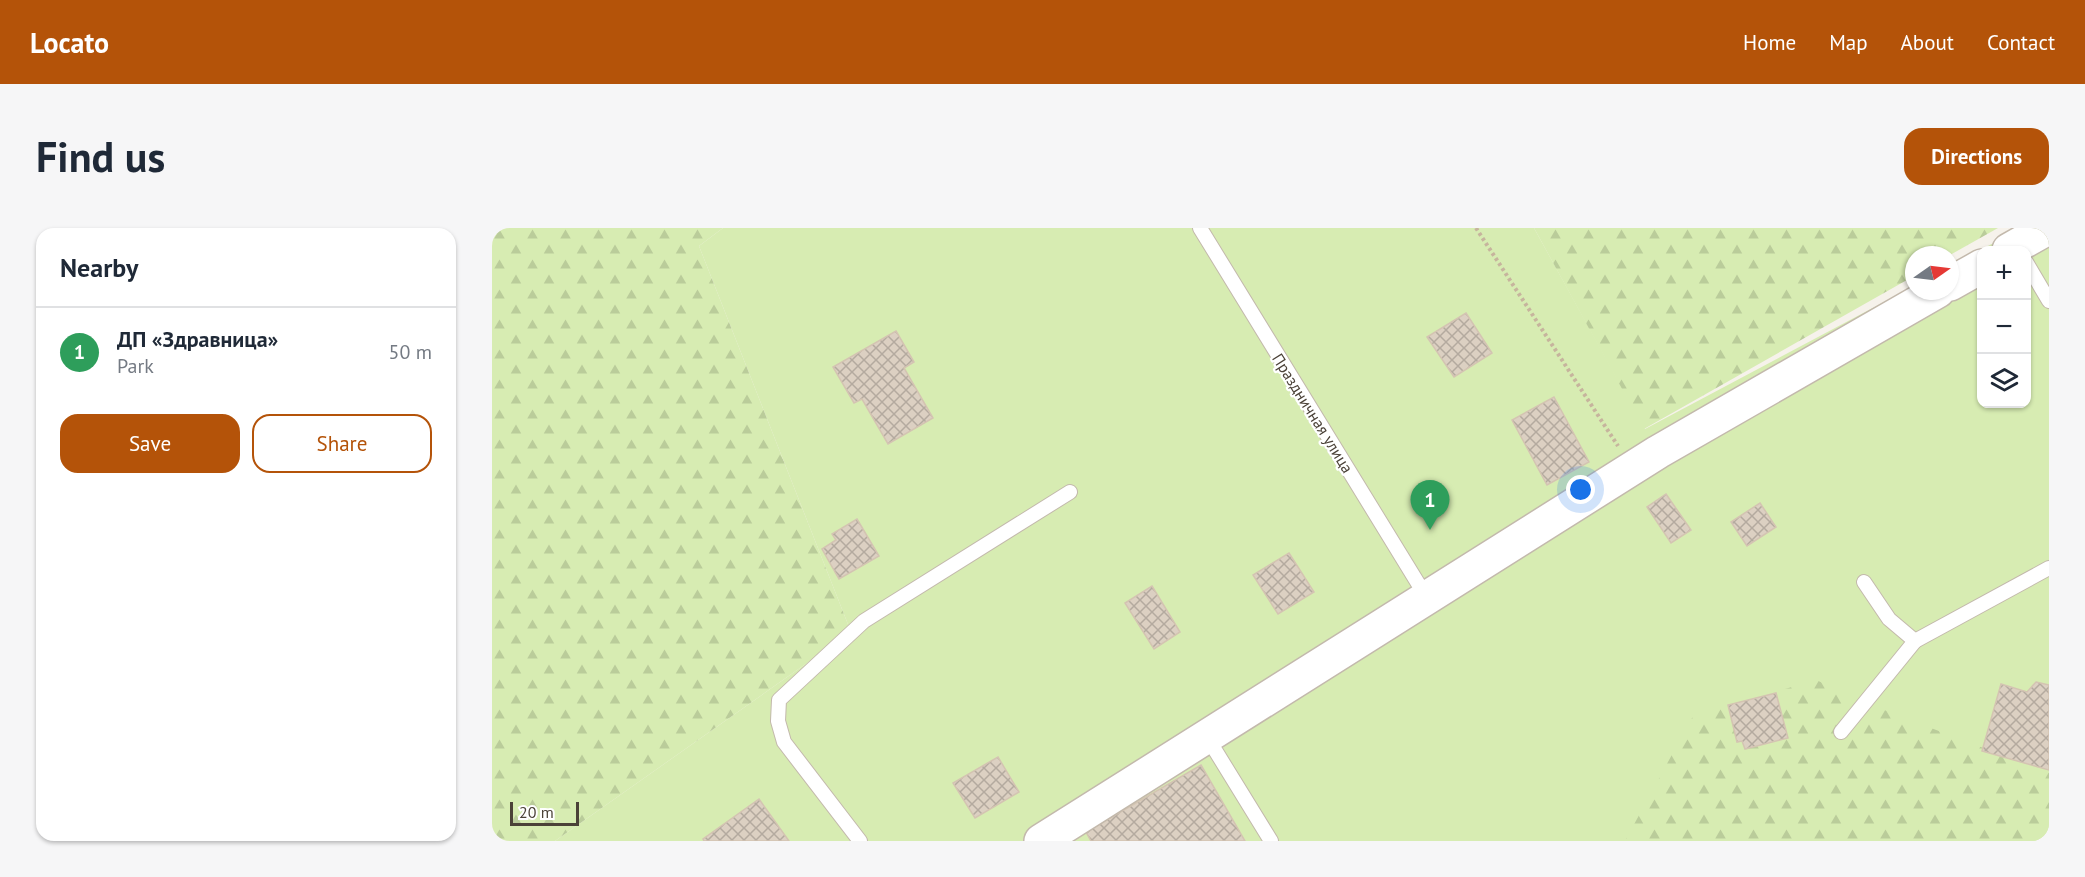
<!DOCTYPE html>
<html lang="en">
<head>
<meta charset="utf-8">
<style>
	:root { --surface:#fff; --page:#f6f6f7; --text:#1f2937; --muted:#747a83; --line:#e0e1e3; --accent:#b45309 }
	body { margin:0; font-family:"PT Sans",sans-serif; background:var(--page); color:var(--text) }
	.controls { position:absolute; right:18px; top:18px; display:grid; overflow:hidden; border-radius:12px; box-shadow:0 2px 4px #0004 }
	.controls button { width:54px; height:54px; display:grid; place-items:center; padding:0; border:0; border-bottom:2px solid var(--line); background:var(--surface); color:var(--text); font:30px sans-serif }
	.compass { position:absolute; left:1413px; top:18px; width:54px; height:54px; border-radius:50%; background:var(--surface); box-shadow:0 2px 4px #0004; rotate:76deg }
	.scale { position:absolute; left:18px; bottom:15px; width:69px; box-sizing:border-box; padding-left:6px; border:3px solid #4b4238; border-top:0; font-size:16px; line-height:21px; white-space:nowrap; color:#4b4238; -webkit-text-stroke:4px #fff; paint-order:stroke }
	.you { position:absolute; left:1089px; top:262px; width:21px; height:21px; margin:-15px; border:4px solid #fff; border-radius:50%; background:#1a73e8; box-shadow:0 0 0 9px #1a73e833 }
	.badge { display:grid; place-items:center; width:39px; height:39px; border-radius:50%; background:var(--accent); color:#fff; font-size:20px; font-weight:700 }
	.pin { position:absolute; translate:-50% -50px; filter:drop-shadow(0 2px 3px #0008) }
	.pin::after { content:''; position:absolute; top:32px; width:21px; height:18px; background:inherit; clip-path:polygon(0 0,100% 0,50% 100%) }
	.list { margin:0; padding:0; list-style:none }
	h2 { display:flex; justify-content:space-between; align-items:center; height:78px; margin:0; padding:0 24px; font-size:26px }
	h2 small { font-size:20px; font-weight:400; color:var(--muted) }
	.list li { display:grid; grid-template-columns:39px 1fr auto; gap:18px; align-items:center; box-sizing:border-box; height:90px; padding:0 24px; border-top:2px solid var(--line) }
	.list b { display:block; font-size:22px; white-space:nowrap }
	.list p { margin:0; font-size:20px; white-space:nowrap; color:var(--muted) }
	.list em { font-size:20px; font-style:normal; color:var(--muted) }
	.actions { display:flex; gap:12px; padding:18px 24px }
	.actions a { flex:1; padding:14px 0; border:2px solid var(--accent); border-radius:18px; text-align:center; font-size:21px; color:var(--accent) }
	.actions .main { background:var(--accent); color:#fff }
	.icon { flex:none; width:33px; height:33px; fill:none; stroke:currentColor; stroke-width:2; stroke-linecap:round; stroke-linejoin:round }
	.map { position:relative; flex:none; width:1557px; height:613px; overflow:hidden; border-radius:18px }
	header { display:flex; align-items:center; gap:36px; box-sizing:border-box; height:84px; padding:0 30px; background:var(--accent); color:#fff }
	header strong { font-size:28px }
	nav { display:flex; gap:33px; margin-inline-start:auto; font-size:21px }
	.intro { display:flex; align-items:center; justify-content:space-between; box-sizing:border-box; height:144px; padding:0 36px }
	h1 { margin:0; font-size:42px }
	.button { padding:15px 27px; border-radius:18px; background:var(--accent); color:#fff; font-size:21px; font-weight:700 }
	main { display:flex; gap:36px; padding:0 36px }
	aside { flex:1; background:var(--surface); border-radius:18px; box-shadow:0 2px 4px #0004 }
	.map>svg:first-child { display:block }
	.green { fill:#d7ecb2; fill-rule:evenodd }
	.forest { fill:url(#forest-firs) }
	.building { fill:url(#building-cross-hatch); stroke:#d4c4b2; stroke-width:1.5 }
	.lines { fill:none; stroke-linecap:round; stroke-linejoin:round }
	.service-casing { stroke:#c3b9ac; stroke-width:16 }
	.tertiary-casing { stroke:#c3b9ac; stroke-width:36 }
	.path { stroke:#c6b49d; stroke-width:4; stroke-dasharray:3 3; stroke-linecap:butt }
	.service { stroke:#fff; stroke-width:14 }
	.tertiary { stroke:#fff; stroke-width:33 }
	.labels { text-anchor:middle; stroke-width:4.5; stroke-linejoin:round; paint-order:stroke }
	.street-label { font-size:16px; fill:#4b4238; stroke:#fff }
</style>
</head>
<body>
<header>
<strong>Locato</strong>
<nav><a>Home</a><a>Map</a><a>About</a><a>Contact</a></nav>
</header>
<div class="intro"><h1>Find us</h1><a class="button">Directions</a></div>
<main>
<aside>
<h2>Nearby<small></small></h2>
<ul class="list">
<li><span class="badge" style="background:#2e9e5b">1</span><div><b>ДП «Здравница»</b><p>Park</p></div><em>50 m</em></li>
</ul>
<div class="actions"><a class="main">Save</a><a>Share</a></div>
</aside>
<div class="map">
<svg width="1557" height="613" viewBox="0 0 1557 613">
	<defs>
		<pattern id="forest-firs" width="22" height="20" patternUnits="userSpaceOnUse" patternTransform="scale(1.5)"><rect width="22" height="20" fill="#d7ecb2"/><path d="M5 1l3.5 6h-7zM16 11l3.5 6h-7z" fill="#bacc9a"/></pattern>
		<pattern id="building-cross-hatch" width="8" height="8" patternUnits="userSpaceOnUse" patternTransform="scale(1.5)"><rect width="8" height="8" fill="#dcd0c2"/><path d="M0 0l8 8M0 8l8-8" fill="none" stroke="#b4aa9f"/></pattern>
	</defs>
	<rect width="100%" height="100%" fill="#f6f2eb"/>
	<path class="green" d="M231 0H1042L1153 201 1422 58V63L1458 38 1530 0H1557V613H63L359 404 207 18ZM1490 22H1534V176H1490Z"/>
	<g class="forest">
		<path d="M0 0H231L207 18 359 404 63 613H0Z"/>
		<path d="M1042 0H1506L1458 27H1422V48L1152 201Z"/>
		<path d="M1324 452 1397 484 1557 545V613H1133L1201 488Z"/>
	</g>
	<g class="building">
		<path d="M974 85 1000 125 962 149 935 109Z"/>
		<path d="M404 103 422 134 412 140 441 190 396 216 370 171 362 175 341 139Z"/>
		<path d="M1062 169 1097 234 1055 257 1020 192Z"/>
		<path d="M1174 266 1199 302 1179 315 1155 279Z"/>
		<path d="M1268 275 1284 299 1255 318 1239 294Z"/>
		<path d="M365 291 387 328 347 351 330 321 344 312 340 306Z"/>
		<path d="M797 325 822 364 786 386 761 347Z"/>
		<path d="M660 358 688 404 662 421 633 375Z"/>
		<path d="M1544 454 1557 457V542L1490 523 1509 456 1535 464Z"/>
		<path d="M1284 465 1296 510 1253 521 1250 513 1245 514 1236 477Z"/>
		<path d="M506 529 527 564 483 590 461 555Z"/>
		<path d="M709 537 753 613H599L594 604Z"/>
		<path d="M267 571 297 613H212L211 611Z"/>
	</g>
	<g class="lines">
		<g class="service-casing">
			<g id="service">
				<path d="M708 0 935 370"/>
				<path d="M1534 34 1557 73"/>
				<path d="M1372 354 1397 391 1423 413 1557 340"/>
				<path d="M1349 504 1423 413"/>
				<path d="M715 509 779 613"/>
				<path d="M368 613 292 514 286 493 287 472 372 393 578 264"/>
			</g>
		</g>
		<g class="tertiary-casing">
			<g id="tertiary">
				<path d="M1517 22 1556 0"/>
				<path d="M1458 56 1490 38"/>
				<path d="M549 613 1166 224 1446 63"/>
			</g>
		</g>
		<path class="path" d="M984 0 1126 218"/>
		<use href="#service" class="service"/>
		<use href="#tertiary" class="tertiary"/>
	</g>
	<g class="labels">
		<g class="street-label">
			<text transform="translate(821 185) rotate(58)" y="6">Праздничная улица</text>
		</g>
	</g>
</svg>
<div class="controls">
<button>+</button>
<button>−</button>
<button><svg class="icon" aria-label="layers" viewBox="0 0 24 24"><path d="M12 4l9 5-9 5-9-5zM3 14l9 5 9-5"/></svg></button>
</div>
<svg class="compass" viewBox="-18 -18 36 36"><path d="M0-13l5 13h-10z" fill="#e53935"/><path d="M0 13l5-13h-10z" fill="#747a83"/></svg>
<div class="scale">20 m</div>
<div class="you"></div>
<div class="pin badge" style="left:938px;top:302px;background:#2e9e5b">1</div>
</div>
</main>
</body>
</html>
